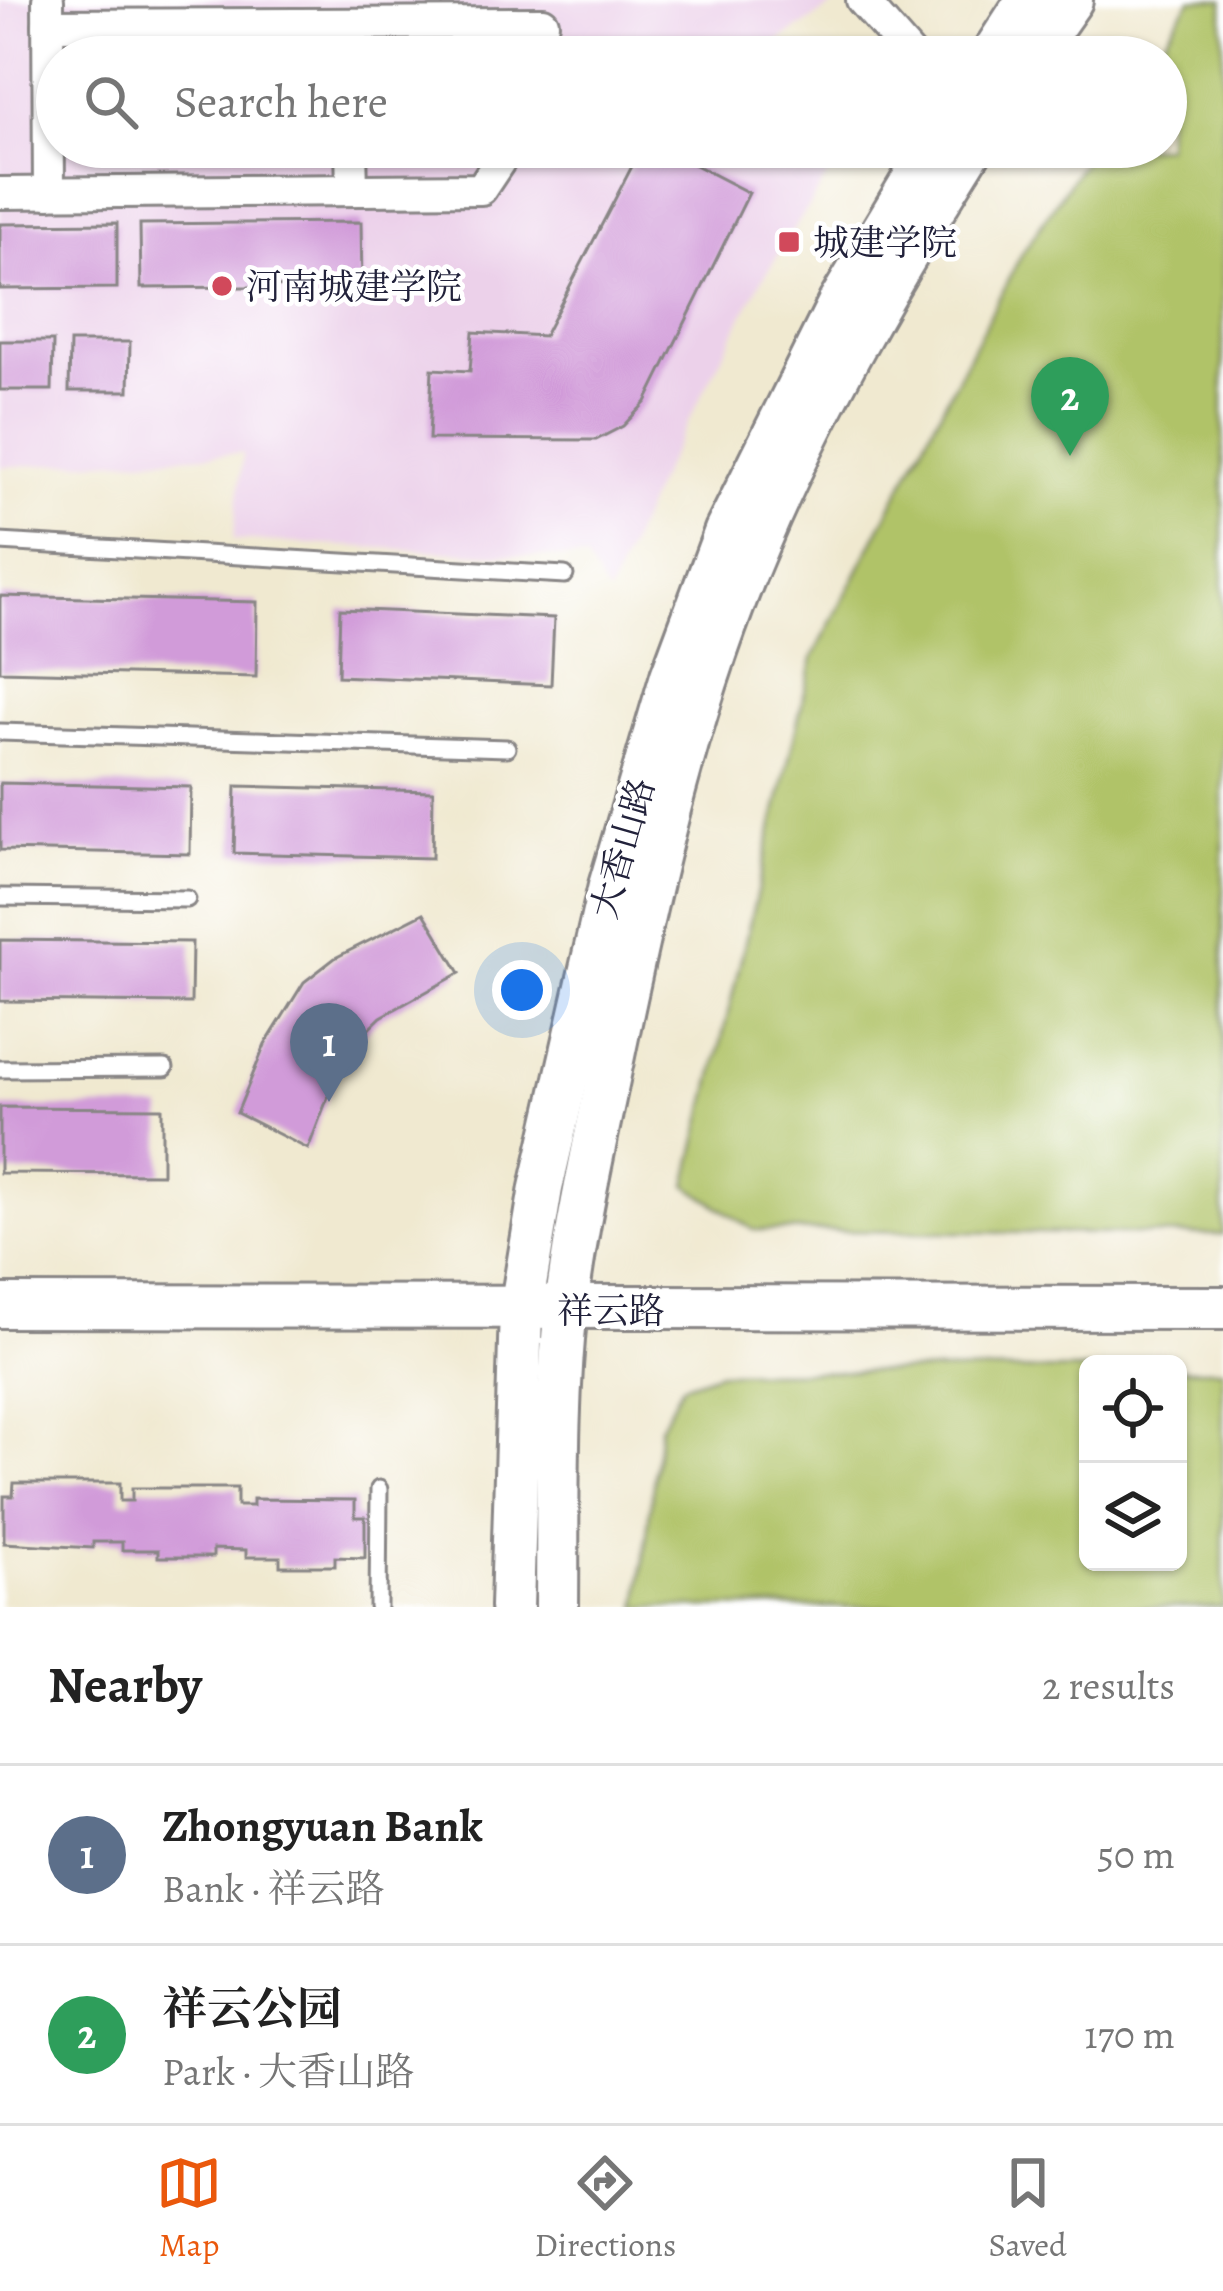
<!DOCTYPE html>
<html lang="en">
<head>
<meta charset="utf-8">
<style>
	:root { --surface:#fff; --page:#f6f6f6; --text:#222; --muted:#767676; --line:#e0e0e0; --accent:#ea580c }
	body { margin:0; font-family:Alegreya,"Noto Serif SC",serif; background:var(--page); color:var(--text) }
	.controls { position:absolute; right:36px; bottom:36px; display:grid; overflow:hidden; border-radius:18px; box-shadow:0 3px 9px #0004 }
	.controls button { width:108px; height:108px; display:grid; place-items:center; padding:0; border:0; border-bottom:3px solid var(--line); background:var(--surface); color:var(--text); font:60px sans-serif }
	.you { position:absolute; left:522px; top:990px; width:42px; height:42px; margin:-30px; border:9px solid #fff; border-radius:50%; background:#1a73e8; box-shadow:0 0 0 18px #1a73e833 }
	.badge { display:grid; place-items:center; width:78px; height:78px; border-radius:50%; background:var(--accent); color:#fff; font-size:39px; font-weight:700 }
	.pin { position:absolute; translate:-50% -99px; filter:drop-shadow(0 3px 6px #0008) }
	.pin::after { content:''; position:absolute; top:63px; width:42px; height:36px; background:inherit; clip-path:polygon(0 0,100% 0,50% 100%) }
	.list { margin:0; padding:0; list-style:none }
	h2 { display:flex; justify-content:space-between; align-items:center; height:156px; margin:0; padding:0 48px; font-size:51px }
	h2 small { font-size:39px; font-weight:400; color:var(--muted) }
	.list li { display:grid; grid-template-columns:78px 1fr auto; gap:36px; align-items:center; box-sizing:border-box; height:180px; padding:0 48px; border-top:3px solid var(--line) }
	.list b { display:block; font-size:45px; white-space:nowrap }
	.list p { margin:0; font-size:39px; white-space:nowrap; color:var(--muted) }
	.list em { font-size:39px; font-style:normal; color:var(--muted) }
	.icon { flex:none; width:66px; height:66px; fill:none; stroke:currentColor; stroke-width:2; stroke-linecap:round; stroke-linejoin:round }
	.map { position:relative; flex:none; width:1223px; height:1607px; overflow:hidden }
	.search { position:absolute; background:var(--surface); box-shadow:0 3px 9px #0004; left:36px; right:36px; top:36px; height:132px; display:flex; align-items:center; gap:30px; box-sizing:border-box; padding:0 42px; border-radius:66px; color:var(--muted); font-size:45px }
	.sheet { height:516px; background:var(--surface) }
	nav { display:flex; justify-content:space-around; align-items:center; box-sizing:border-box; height:168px; border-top:3px solid var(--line); background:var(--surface); font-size:33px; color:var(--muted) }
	nav a { display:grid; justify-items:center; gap:6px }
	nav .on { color:var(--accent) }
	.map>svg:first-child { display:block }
	.built { fill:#ecd1ea }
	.green { fill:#b0c367; stroke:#697251; stroke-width:3 }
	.building { fill:#d19bd9 }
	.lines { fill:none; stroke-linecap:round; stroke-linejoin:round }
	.lane-casing { stroke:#898686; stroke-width:21 }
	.street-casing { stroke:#898686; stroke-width:36 }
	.secondary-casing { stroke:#898686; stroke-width:48 }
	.lane { stroke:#fff; stroke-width:15 }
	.street { stroke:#fff; stroke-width:30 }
	.secondary { stroke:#fff; stroke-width:42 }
	.poi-dot { fill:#d1495b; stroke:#fff; stroke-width:4.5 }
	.labels { text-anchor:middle; stroke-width:9; stroke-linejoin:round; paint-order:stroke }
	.poi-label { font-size:36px; fill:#22223b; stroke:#fff; text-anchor:start }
	.street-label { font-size:36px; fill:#22223b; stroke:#fff }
</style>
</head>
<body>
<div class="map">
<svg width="1223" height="1607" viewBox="0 0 1223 1607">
	<rect width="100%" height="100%" fill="#fff"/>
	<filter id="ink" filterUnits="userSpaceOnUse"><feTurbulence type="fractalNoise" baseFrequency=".00833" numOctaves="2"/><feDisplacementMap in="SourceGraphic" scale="24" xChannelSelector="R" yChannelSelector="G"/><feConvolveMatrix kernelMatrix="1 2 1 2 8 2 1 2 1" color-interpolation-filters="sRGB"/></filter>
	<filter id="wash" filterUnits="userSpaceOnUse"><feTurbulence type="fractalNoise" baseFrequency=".004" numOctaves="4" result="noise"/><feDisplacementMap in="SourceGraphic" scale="48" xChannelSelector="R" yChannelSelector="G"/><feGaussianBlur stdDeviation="2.7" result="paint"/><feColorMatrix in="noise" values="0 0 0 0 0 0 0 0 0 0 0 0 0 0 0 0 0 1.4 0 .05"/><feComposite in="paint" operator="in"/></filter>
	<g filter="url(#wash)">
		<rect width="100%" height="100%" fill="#f0e9d0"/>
		<path class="built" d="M0 0H842L754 57H57V147H817L834 166 759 285 655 486 608 595 585 559 233 540 243 453 0 467Z"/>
		<g class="green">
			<path d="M1191 0H1223V1235L753 1230 687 1185 813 658 1021 255 1093 147H1166V57H1153Z"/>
			<path d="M1178 1369H1223V1607H638L660 1427 682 1385 720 1372 1088 1370V1562H1178Z"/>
		</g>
		<g id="blocks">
			<g class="building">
				<path d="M642 147H660L749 193 646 402 623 426 596 440 429 439 432 369 470 371 473 332 544 336Z"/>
				<path d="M361 222 362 286 141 288 140 224Z"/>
				<path d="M117 223V288L0 289V224Z"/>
				<path d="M0 341H53L52 390H0Z"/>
				<path d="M70 342H130L129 391H69Z"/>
				<path d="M0 596 257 602 256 677 0 671Z"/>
				<path d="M340 609 554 618 551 685 338 676Z"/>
				<path d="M0 783 191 787 190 854 0 850Z"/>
				<path d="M236 786 433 791 432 858 234 853Z"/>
				<path d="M424 913 460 973 381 1017 345 1052 308 1149 237 1113 265 1045 304 982 335 958Z"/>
				<path d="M0 940 192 942 191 1003 0 1001Z"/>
				<path d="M0 1107 162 1108V1174L0 1173Z"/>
				<path d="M14 1483H120V1501H132V1488H237V1506H253V1499L355 1500V1517H365V1558L335 1557V1566H280V1557H246V1550L213 1549V1557H158V1550H122V1542H93V1548L4 1543V1496H13Z"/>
			</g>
		</g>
	</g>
	<g filter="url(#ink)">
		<use href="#blocks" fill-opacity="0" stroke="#898686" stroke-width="3"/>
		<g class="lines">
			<g class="lane-casing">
				<g id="lane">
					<path d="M0 542 565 575"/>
					<path d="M0 732 507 748"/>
					<path d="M0 897 187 899"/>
					<path d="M0 1069 165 1068"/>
					<path d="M378 1607 379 1489"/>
				</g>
			</g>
			<g class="street-casing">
				<g id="street">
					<path d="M48 0 49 193"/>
					<path d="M862 0 912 57"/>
					<path d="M513 23V57"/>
					<path d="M350 24V57"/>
					<path d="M48 25 543 23"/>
					<path d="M351 147 352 190"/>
					<path d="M0 193 481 189 509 147"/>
				</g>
			</g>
			<g class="secondary-casing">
				<g id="secondary">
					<path d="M991 57 1028 0"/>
					<path d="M1031 57 1071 0"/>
					<path d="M0 1306 1223 1308"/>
					<path d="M512 1607 521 1309 541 1188 610 886 672 676 726 531 840 302 933 147"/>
					<path d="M557 1607C558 1508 555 1407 566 1308 577 1218 598 1129 616 1041 651 874 689 703 757 545 816 405 892 275 972 147"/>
				</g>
			</g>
			<use href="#lane" class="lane"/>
			<use href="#street" class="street"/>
			<use href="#secondary" class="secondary"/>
		</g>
	</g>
	<g class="poi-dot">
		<rect x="777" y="230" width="24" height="24" rx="6"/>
		<circle cx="222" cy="286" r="12"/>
	</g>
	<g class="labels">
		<g class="poi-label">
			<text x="813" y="255">城建学院</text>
			<text x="246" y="299">河南城建学院</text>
		</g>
		<g class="street-label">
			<text transform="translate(622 848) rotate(-74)" y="13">大香山路</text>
			<text x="611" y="1323">祥云路</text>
		</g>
	</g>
</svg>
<div class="controls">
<button><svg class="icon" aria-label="locate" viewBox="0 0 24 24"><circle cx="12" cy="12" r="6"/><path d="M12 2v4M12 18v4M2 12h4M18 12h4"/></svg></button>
<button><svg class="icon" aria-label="layers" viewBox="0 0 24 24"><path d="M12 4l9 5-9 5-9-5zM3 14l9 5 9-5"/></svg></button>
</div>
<div class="you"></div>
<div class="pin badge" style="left:329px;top:1102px;background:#5c6f8a">1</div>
<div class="pin badge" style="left:1070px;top:456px;background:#2e9e5b">2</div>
<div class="search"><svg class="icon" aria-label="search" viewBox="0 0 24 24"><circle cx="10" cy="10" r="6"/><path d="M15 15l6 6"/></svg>Search here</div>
</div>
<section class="sheet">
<h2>Nearby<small>2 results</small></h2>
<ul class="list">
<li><span class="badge" style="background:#5c6f8a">1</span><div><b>Zhongyuan Bank</b><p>Bank · 祥云路</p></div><em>50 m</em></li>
<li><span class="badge" style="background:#2e9e5b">2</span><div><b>祥云公园</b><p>Park · 大香山路</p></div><em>170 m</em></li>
</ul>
</section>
<nav>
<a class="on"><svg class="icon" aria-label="map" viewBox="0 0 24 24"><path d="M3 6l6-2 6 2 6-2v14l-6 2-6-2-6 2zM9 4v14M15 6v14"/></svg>Map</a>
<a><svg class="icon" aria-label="directions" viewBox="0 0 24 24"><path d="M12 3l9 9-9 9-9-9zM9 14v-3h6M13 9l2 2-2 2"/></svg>Directions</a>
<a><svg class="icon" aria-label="saved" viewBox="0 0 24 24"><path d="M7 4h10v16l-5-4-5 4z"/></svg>Saved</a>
</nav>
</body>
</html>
